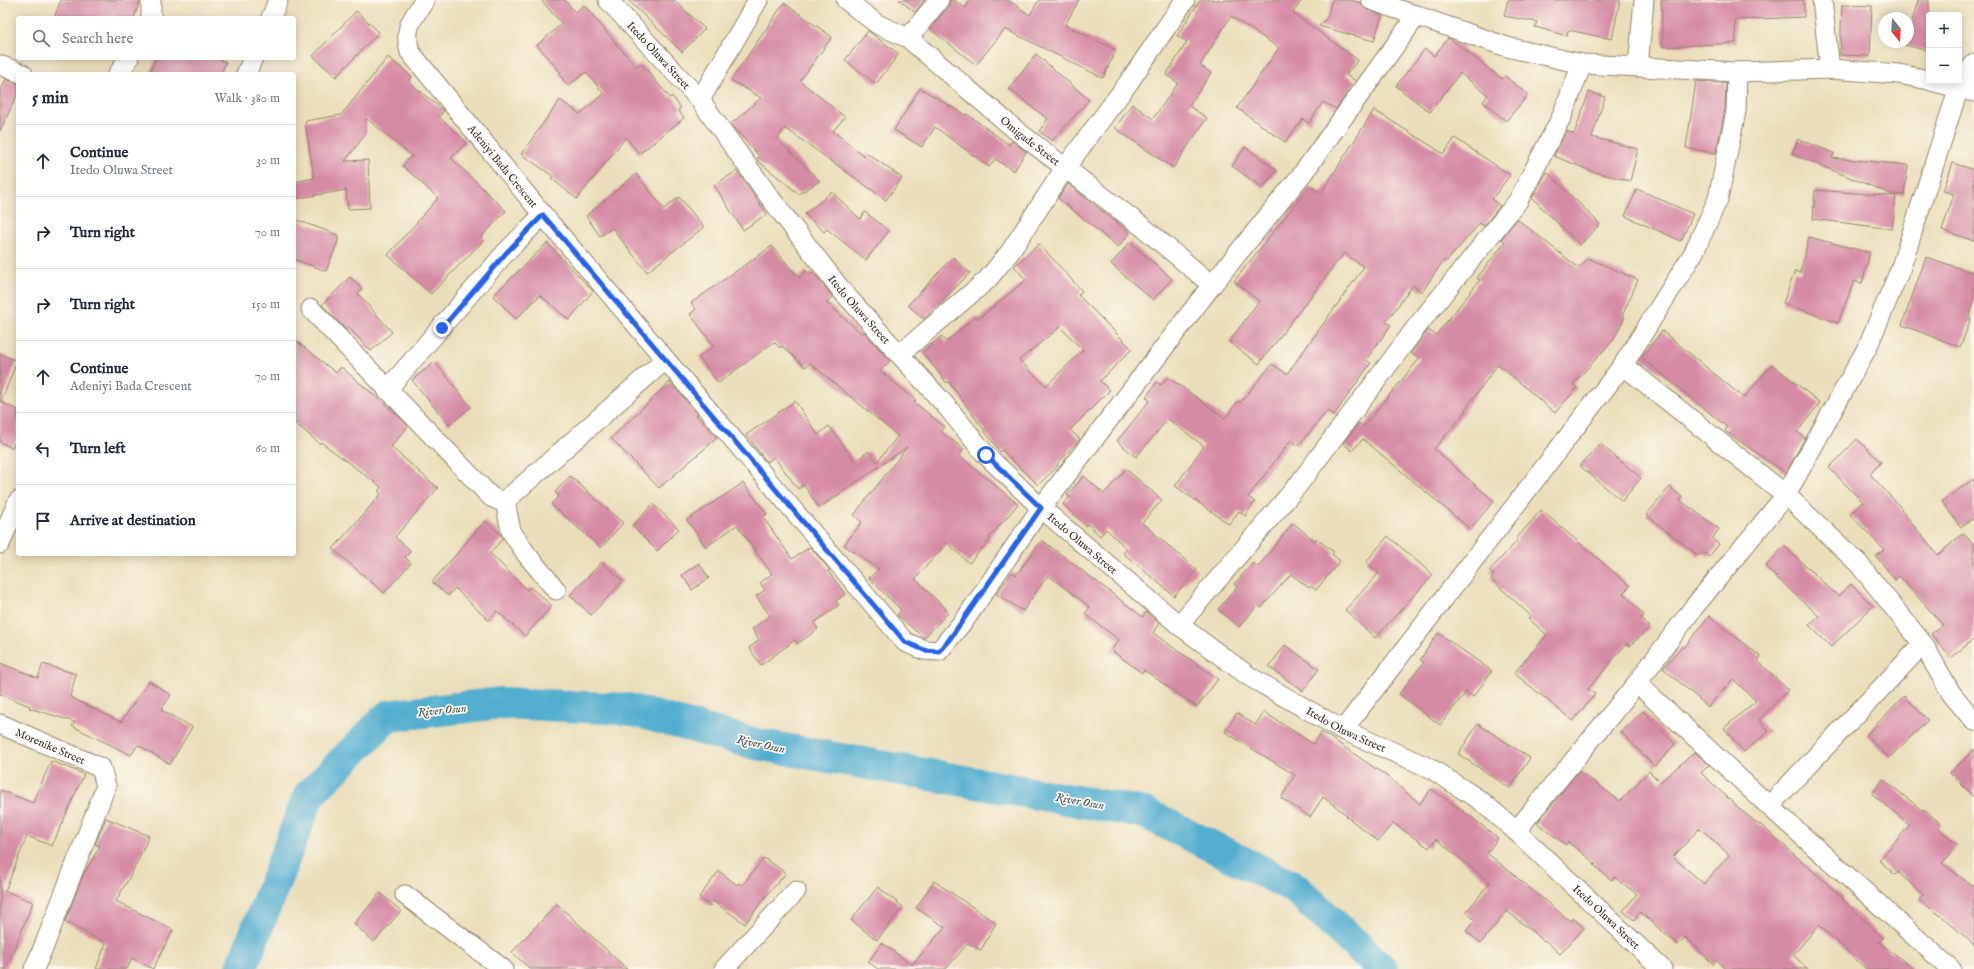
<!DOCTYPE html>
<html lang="en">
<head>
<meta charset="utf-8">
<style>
	:root { --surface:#fff; --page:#f6f6f7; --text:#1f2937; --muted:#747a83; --line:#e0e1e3 }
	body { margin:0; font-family:"IM FELL English",serif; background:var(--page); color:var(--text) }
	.controls { position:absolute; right:12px; top:12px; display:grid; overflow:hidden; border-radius:4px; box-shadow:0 2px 10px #0003 }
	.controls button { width:36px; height:36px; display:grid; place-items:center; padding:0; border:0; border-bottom:1px solid var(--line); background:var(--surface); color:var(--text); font:20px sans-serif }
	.compass { position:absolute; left:1878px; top:12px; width:36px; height:36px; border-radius:50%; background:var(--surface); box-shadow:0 2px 10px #0003; rotate:162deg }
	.stop { position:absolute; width:12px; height:12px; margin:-9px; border:3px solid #2563eb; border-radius:50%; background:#fff }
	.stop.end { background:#2563eb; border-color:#fff; box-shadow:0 1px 4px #0008 }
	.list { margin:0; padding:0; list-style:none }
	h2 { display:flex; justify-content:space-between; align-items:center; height:52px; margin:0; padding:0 16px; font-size:17px }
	h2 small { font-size:13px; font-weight:400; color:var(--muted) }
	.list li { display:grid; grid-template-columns:26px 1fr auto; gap:12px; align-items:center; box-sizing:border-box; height:72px; padding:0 16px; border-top:1px solid var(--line) }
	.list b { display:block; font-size:15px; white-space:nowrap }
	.list p { margin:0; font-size:13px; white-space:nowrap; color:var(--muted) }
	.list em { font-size:13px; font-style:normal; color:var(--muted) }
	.icon { flex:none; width:22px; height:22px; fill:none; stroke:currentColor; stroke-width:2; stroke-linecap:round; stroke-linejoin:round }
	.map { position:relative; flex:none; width:1974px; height:969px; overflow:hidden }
	.search { position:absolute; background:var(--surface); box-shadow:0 2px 10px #0003; left:16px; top:16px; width:280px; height:44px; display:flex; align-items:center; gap:10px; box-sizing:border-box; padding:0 14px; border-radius:4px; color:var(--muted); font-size:15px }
	.panel { position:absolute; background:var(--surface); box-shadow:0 2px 10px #0003; left:16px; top:72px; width:280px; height:484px; border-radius:4px }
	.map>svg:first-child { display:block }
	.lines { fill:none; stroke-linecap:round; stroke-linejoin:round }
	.river { stroke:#52aed0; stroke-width:32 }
	.building { fill:#d68ba5; fill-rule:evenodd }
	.minor-casing { stroke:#92846c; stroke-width:21 }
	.minor { stroke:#fff; stroke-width:19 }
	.route { stroke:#2563eb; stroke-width:5 }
	.labels { text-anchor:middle; stroke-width:3.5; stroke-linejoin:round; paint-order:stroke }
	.street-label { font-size:11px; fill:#3b2a1e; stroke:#fbf7ec }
	.water-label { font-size:12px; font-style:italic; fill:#43585c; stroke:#fbf7ec }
</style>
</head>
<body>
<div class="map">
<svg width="1974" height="969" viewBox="0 0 1974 969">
	<rect width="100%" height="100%" fill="#fbf7ec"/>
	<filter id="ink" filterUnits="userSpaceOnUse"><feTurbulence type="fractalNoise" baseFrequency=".025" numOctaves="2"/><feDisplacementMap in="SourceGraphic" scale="8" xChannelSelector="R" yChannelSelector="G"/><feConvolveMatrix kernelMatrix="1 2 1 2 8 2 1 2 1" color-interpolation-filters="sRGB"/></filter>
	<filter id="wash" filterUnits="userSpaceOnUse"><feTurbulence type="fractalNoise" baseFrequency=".012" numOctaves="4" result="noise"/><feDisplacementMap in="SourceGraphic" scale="16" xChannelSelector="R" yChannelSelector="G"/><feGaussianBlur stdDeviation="0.9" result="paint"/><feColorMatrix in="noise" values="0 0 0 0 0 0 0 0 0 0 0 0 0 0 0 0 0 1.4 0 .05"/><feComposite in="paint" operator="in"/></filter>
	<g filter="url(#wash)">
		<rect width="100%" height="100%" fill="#eadeba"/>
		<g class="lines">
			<path class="river" d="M241 969 309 795 388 716 501 703 627 709 756 744 1145 813 1295 888 1382 969"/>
		</g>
		<g id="blocks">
			<g class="building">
				<path d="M61 0H140V1L134 18H54Z"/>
				<path d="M541 0H565L575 12 584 5 636 67 641 63 670 98 672 96 681 108 678 110 684 118 639 154 626 137 577 199 551 178 553 176 521 154 560 100 580 114 604 94 586 72 568 86 559 74 561 73 537 45 562 24Z"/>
				<path d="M628 0H674L705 29 682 52Z"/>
				<path d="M899 0H925L915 12Z"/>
				<path d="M950 0H954L965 8 970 0H1008L1030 15 1039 0H1079L1065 25 1116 50 1103 78 1005 29 976 65 930 29 948 7Z"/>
				<path d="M1200 0H1302L1293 13 1358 60 1346 75 1356 81 1336 109 1323 102 1309 123 1303 119 1285 142 1237 108 1279 48 1231 16 1200 65 1211 73 1189 106 1207 118 1173 168 1115 128 1132 104 1153 119 1178 83 1166 75 1187 42 1177 36Z"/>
				<path d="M1332 0H1350L1361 3 1367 10 1382 15 1374 41 1319 26 1327 18Z"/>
				<path d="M1508 0H1620L1612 39 1568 30 1567 36 1535 27 1537 22 1504 16Z"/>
				<path d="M1661 0H1804V17L1735 20 1736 43 1663 47Z"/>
				<path d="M1918 0H1929V51L1905 45 1908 42V36Z"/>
				<path d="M784 3 832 37 800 81 845 117 833 131 864 156 867 153 902 178 886 200 785 128 777 139 820 181 799 194 758 161 756 159 760 157 731 124 761 98 731 80Z"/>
				<path d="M1842 5 1872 6 1870 56 1840 55Z"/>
				<path d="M356 11 379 32 336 77 313 56Z"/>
				<path d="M868 31 899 54 876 84 845 60Z"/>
				<path d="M1448 38 1452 40 1502 79 1505 76 1528 95 1506 121 1483 102 1488 95 1460 73 1430 112 1396 86 1425 49 1434 56Z"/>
				<path d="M1036 54 1089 100 1052 141 1039 131 1048 119 1009 89Z"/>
				<path d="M388 57 412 77 409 82 444 111 439 117 467 142 451 158 506 211 481 237 484 240 431 294 388 255 438 198 403 166 410 157H413L366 118V134L345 161 368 160 370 208 348 209 346 190 294 199V182L314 178 305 121 341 115Z"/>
				<path d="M156 58H214L226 62 221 74H149Z"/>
				<path d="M6 79 18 84V93L0 131V92Z"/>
				<path d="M1696 81 1726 83 1725 110 1716 153 1686 148Z"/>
				<path d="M920 88 965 115 967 114 1009 145 1012 141 1026 152 1014 171 995 159 989 167 935 127 922 147 894 130Z"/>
				<path d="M1589 92 1605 97 1592 137 1638 149 1630 181 1591 171 1554 156 1566 131 1574 134Z"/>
				<path d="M1374 110 1444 154 1455 138 1510 175 1492 199 1500 206 1484 226 1480 223 1447 261 1444 260 1422 292 1413 285 1386 322 1391 325 1366 360 1371 363 1334 415 1328 410 1298 446 1291 440 1248 497 1255 502 1245 516 1239 511 1229 524 1175 486 1204 446 1168 419 1136 457 1117 441 1150 400 1146 397 1157 382 1161 385 1168 377 1225 418 1238 401 1240 403 1272 364 1287 374 1364 267 1344 253 1259 364 1229 342 1259 301 1234 281 1310 186 1321 193Z"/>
				<path d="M1798 139 1834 153 1832 158 1908 165 1904 195 1891 194 1792 154Z"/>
				<path d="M1245 147 1277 170 1263 188 1232 166Z"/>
				<path d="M1953 163 1974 170V241L1942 230 1954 194 1943 191Z"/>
				<path d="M737 171 767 214 743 230 714 185Z"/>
				<path d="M1547 172 1600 224 1580 245 1532 198Z"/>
				<path d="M636 174 664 209 679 197 704 227 647 272 612 228 600 236 586 216Z"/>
				<path d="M1068 184 1130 233 1118 247 1058 198Z"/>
				<path d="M1637 189 1693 214 1681 241 1625 216Z"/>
				<path d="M1815 190 1896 196 1892 229 1813 219Z"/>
				<path d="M832 192 860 219 865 212 889 231 866 260 827 229 824 232 805 214Z"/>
				<path d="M294 219 338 235V241L326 271 294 259Z"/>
				<path d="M1517 219 1579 268 1588 258 1638 280 1622 316 1625 317 1614 339 1573 384 1577 388 1555 413 1498 364 1465 410 1466 411 1434 449 1494 501 1470 529 1363 439 1352 451 1343 443 1359 423 1363 427 1420 358 1411 353 1415 348 1428 330 1436 335 1480 280 1477 278 1505 242 1501 239Z"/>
				<path d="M1809 237 1870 253 1862 283 1854 281 1838 323 1783 303 1795 271 1800 273Z"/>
				<path d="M1130 242 1172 279 1153 300 1111 264Z"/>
				<path d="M547 243 593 291 569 320 540 295 516 319 493 296Z"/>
				<path d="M1039 244 1082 291 1078 295 1132 349 1100 381 1110 390 1070 430 1080 439 1057 464 1058 466 1038 485 1002 450 1000 452 949 382 947 383 922 352 942 336 946 342 976 316 978 319 1026 280 1014 266ZM1060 327 1083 350 1046 386 1019 360Z"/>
				<path d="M772 246 799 278 806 271 809 275 813 272 833 297 826 302 862 334 864 332 890 361 880 371 916 400 914 402 945 427 941 432 964 449 959 456 1018 504 989 538 991 539 969 563 947 543 915 579 949 612 924 638 897 615 901 610 869 578 879 569 844 545 862 522 854 515 907 447 819 508 804 485 798 489 774 457 767 462 746 435 795 401 818 435 829 426 855 461 869 451 877 462 898 436 810 363 805 367 782 346 780 348 774 342 718 383 699 357 714 346 690 314 696 309 691 303Z"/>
				<path d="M953 257 970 273 924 319 908 305Z"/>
				<path d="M1926 257 1974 273V302L1969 318 1971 319 1960 347 1902 325Z"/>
				<path d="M350 277 362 289 358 294 392 332 371 351 348 327 346 330 322 305Z"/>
				<path d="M1662 331 1744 398 1772 364 1820 403 1797 432 1805 438 1786 473 1725 431 1727 427 1641 357Z"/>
				<path d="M294 339 336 373 341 367 394 412 408 426 391 447 438 488 395 537 411 551 405 557 411 563 384 593 333 549 381 494 378 491 381 487 321 442 320 444 294 422Z"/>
				<path d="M0 354 17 361 1 402 18 410V436L12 448 0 442Z"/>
				<path d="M435 362 471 407 449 425 412 380Z"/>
				<path d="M670 382 698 414 696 415 717 438 659 488 611 438Z"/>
				<path d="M1857 439 1881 462 1870 474 1902 509 1901 510 1938 555 1963 533 1974 545V639L1951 658 1931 634 1943 625 1899 576 1895 580 1876 556 1884 550 1850 514 1863 502 1829 468Z"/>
				<path d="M1600 444 1641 478 1622 501 1580 466Z"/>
				<path d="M1126 469 1162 500 1142 523 1197 570 1174 596 1123 553 1127 549 1106 529 1100 536 1088 524 1086 526 1063 504 1070 497 1067 495 1084 476 1104 494Z"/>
				<path d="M570 476 623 523 601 548 551 504 559 496 555 492Z"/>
				<path d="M1974 479V518L1960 527 1942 501Z"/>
				<path d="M743 483 767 514 763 517 792 559 810 547 830 570 828 571 845 594 836 601 839 605 814 623 818 629 797 644 795 640 761 665 749 648 759 640 752 629 770 616 756 596 765 590 760 583 772 574 737 525 706 547 687 520Z"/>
				<path d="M1670 487 1682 497 1680 500 1719 529 1712 539 1719 544 1709 557 1702 551 1699 556 1646 515Z"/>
				<path d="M653 504 679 529 657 551 632 526Z"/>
				<path d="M1541 510 1630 586 1623 593 1644 615 1641 618 1650 627 1630 646 1627 643 1588 689 1595 694 1573 721 1514 673 1547 635 1528 618 1531 616 1491 579 1494 575 1489 571 1518 540 1516 539Z"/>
				<path d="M485 521 500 533 503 538 490 553 527 590 530 587 552 606 525 636 497 611 488 620 455 588 448 596 432 582Z"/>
				<path d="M1293 523 1315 541 1317 539 1334 552 1332 554 1340 561 1316 590 1311 586 1309 588 1291 574 1261 608 1258 605 1239 627 1218 609 1237 587 1234 584 1253 563 1258 567Z"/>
				<path d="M1388 536 1433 575 1375 638 1345 610 1379 573 1366 562Z"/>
				<path d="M1042 540 1143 617 1146 612 1159 623 1153 633 1218 679 1197 707 1144 670 1142 673 1111 650 1119 640 1085 614 1090 607 1048 575 1023 611 996 594 1012 572 1016 575Z"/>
				<path d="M1784 546 1838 596 1851 584 1873 606 1831 647 1809 625 1819 616 1765 567Z"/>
				<path d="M602 562 623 581 591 615 570 595Z"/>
				<path d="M699 563 709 578 692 590 682 575Z"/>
				<path d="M1709 616 1761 657 1758 661 1788 690 1759 720 1769 731 1744 752 1724 728 1756 701 1733 679 1708 707 1663 668 1682 646 1684 648Z"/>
				<path d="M1438 633 1492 671 1473 697 1466 692 1440 725 1399 694 1424 662 1420 660Z"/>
				<path d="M1285 645 1319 669 1303 691 1269 667Z"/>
				<path d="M0 663 38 678 43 664 76 674 70 697 121 722 149 681 171 695 161 710 192 727 170 764 138 745 131 755 72 726 75 722 29 708 30 706 0 694Z"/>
				<path d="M1904 696 1928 720 1889 758 1866 735Z"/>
				<path d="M1643 711 1675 744 1655 767 1621 732Z"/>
				<path d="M1264 712 1313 744 1322 732 1388 777 1420 804 1431 789 1470 816 1498 838 1487 853 1570 921 1573 918 1584 928 1560 954 1545 940 1544 941 1507 911 1481 943 1466 931 1475 920 1466 912 1490 883 1436 839 1429 848 1393 823 1378 841 1346 816 1347 815 1323 797 1310 817 1281 798 1295 775 1225 732 1237 713 1255 725Z"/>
				<path d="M1478 724 1530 758 1510 788 1458 754Z"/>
				<path d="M1974 749V797L1950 773Z"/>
				<path d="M1695 752 1709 765 1701 773 1740 809 1759 825 1760 824 1843 898 1842 899 1883 938 1879 942 1914 969H1866L1819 925 1793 955 1808 969H1725L1716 960 1713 964 1685 937 1678 945 1640 912 1634 920 1623 911 1637 894 1614 877 1611 880 1594 865 1596 864 1568 842 1566 845 1537 823 1579 771 1620 801 1649 771 1660 782ZM1700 828 1729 855 1704 884 1673 857Z"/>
				<path d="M51 761 84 774 52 846 27 836 5 891 33 902 6 969H0V790L33 803Z"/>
				<path d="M1883 779 1923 811 1924 809 1941 824 1938 828 1958 845 1942 863 1974 887V945L1944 918 1919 900 1923 895 1898 872 1895 875 1879 860 1910 825 1872 794Z"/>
				<path d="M106 818 149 836 133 871 116 901 173 930 153 969 132 958 127 969H96L106 943 65 922 82 877 100 846 95 844Z"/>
				<path d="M764 858 786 873 765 897 745 924 713 901 710 906 699 897 719 871 737 885 739 883 742 885Z"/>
				<path d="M934 881 996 923 981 950 968 943 946 969H878L868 962 882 943 912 965 945 927 916 908Z"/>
				<path d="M878 887 903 907 877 940 851 920Z"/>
				<path d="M380 893 401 911 374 942 354 924Z"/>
				<path d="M557 904 627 969H530L512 952Z"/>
			</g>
		</g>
	</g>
	<g filter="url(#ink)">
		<use href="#blocks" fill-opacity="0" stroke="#92846c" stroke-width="1"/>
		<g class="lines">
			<g class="minor-casing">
				<g id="minor">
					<path id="s1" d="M425 0C412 19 403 28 410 52L543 215 905 642 924 650 939 651 966 618 1041 508 1212 285 1303 173 1417 15"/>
					<path id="s2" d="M608 0 700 100 771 199 843 292 947 407 986 455 1041 508 1179 625 1250 677 1343 730 1430 768 1481 801 1516 831 1662 969"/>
					<path id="s3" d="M846 0 877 24 908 38 1017 131 1144 228 1212 285"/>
					<path d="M1371 0 1507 47 1582 64 1737 72 1830 69 1899 74 1929 80"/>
					<path d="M1822 0 1830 69"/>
					<path d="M151 18V0"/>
					<path d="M271 18 278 0"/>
					<path d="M908 38 939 0"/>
					<path d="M0 65 23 74"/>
					<path d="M1638 67 1644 0"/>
					<path d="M118 74 129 58"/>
					<path d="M246 74 253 58"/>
					<path d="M1931 81 1974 92"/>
					<path d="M700 100 758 0"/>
					<path d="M311 309 491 497 498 500 505 501 665 360"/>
					<path d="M900 354 987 280 1010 252 1065 168 1129 82 1185 0"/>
					<path d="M1623 365 1786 495 1858 563 1923 644 1951 693 1974 721"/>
					<path d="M387 390 505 253 543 215"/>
					<path d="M505 501 511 531 527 555 556 590"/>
					<path d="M0 544 18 501"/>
					<path d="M1179 625 1298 485 1418 325 1518 201 1562 116 1582 64"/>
					<path d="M1637 683 1769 806 1951 969"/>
					<path id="s4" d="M0 724 101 768 106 786 44 946 34 969"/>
					<path d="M1343 730 1623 365 1693 254 1718 199 1736 111 1737 72"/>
					<path d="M1769 806 1923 644"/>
					<path d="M1516 831 1637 683 1694 607 1786 495 1867 348 1900 270 1959 87 1974 64"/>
					<path d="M405 895 503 969"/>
					<path d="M724 969 796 891"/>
				</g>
			</g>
			<use href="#minor" class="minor"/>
		</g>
	</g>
	<g class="lines" filter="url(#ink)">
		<path class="route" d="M442 328 506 253 543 215 905 642 924 650 939 651 949 640 1041 508 986 455"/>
	</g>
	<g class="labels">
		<g class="street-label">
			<text dy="4" stroke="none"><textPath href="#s2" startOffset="75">Itedo Oluwa Street</textPath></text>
			<text dy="4" stroke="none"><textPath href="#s3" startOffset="233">Omigade Street</textPath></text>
			<text dy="4" stroke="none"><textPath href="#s1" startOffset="204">Adeniyi Bada Crescent</textPath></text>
			<text dy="4" stroke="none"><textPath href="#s2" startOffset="399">Itedo Oluwa Street</textPath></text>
			<text dy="4" stroke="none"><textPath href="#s2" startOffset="723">Itedo Oluwa Street</textPath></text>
			<text dy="4" stroke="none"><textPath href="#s2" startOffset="1047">Itedo Oluwa Street</textPath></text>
			<text dy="4" stroke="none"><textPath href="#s4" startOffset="55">Morenike Street</textPath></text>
			<text dy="4" stroke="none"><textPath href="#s2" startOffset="1371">Itedo Oluwa Street</textPath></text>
		</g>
		<g class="water-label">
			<text transform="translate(442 710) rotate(-6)" y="4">River Osun</text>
			<text transform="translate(761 744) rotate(12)" y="4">River Osun</text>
			<text transform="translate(1080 801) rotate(10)" y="4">River Osun</text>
		</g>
	</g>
</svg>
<div class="controls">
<button>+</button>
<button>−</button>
</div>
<svg class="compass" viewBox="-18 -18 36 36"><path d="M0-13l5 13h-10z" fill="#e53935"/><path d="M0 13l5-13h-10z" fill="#747a83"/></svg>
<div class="stop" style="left:986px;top:455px"></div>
<div class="stop end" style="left:442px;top:328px"></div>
<div class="search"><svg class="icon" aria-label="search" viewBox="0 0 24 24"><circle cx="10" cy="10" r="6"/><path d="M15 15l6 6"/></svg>Search here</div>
<section class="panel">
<h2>5 min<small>Walk · 380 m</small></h2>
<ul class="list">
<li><svg class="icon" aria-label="ahead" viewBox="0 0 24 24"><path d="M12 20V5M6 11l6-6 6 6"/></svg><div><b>Continue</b><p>Itedo Oluwa Street</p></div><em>30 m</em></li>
<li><svg class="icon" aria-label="right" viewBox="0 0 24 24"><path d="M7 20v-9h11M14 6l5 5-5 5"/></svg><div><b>Turn right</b></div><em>70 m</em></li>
<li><svg class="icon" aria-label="right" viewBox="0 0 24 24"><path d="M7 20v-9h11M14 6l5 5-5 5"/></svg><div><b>Turn right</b></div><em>150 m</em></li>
<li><svg class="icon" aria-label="ahead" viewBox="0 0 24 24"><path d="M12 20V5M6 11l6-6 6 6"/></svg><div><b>Continue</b><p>Adeniyi Bada Crescent</p></div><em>70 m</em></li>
<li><svg class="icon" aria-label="left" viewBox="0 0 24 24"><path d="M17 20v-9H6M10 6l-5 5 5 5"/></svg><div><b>Turn left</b></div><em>60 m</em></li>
<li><svg class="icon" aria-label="arrive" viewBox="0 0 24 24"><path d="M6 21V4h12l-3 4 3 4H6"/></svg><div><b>Arrive at destination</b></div></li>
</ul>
</section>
</div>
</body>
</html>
